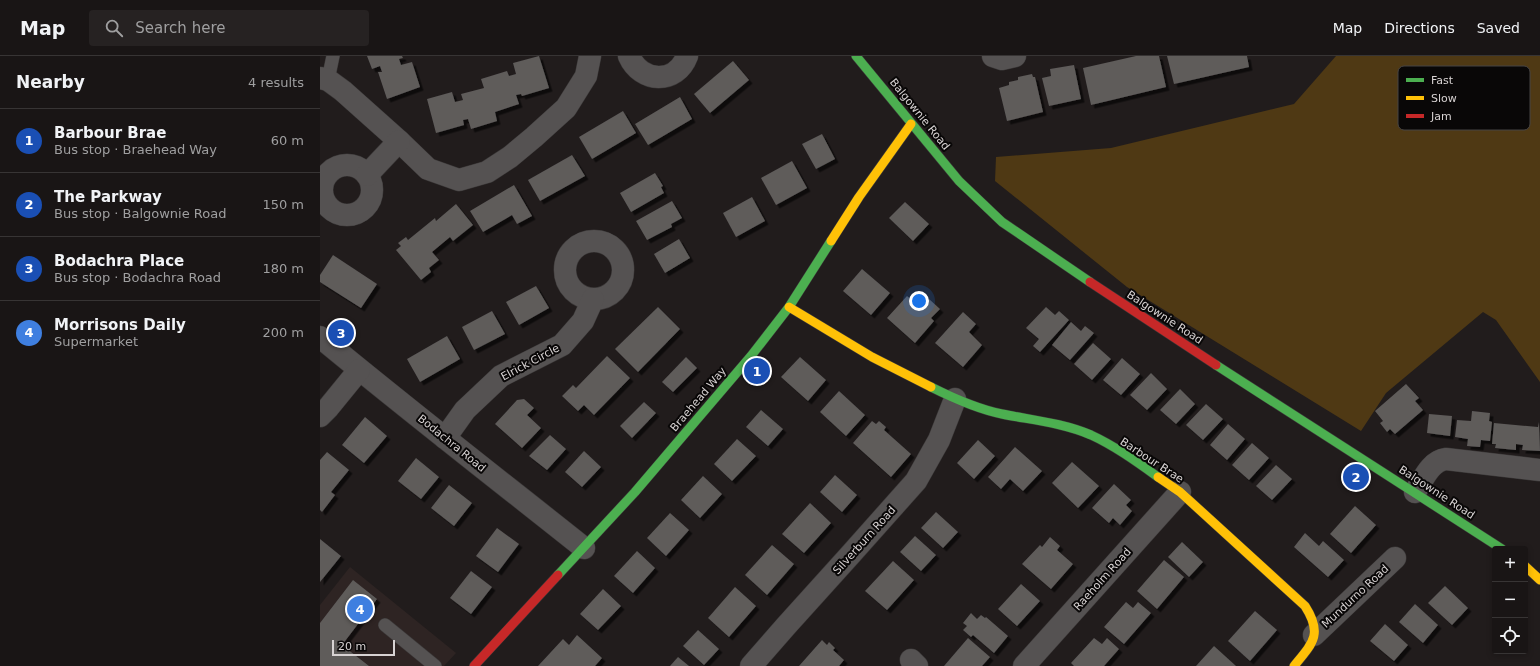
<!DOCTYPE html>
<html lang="en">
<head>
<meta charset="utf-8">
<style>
	:root { --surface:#191515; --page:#262222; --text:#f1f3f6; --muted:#9f9fa0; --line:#373434; --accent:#db2777 }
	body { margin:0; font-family:"DejaVu Sans",sans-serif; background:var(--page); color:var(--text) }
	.controls { position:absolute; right:12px; bottom:12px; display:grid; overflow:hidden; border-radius:4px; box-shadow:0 2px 6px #0003 }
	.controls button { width:36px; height:36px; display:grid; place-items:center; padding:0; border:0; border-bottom:1px solid var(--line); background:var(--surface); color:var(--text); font:20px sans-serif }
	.scale { position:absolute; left:12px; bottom:10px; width:63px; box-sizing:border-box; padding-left:4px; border:2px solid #d8d3d3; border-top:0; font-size:11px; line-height:14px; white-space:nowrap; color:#d8d3d3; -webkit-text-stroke:3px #090707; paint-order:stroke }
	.you { position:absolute; left:599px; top:245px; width:14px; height:14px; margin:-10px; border:3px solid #fff; border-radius:50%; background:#1a73e8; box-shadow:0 0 0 6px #1a73e833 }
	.badge { display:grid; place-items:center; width:26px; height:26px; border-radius:50%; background:var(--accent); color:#fff; font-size:13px; font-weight:700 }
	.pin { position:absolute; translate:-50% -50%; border:2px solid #fff; box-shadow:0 1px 4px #0006 }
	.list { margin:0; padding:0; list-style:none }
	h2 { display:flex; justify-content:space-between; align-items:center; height:52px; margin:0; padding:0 16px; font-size:17px }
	h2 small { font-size:13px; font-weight:400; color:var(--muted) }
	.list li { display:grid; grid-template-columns:26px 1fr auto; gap:12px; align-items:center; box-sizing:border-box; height:64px; padding:0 16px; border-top:1px solid var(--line) }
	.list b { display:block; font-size:15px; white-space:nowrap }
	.list p { margin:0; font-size:13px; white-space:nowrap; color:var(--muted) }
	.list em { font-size:13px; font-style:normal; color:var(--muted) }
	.icon { flex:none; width:22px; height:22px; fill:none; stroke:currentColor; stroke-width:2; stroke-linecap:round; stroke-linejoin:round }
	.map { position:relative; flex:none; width:1220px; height:610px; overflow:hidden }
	header { display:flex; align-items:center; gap:24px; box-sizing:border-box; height:56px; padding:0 20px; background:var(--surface); border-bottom:1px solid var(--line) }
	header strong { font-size:19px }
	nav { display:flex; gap:22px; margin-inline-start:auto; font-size:14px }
	.search { width:280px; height:36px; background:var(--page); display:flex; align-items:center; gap:10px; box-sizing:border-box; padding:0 14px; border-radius:4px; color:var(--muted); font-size:15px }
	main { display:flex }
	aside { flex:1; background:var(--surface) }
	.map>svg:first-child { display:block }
	.built { fill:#2e2423 }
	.green { fill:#4f3914 }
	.building { fill:#5e5b5a; filter:url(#shadow) }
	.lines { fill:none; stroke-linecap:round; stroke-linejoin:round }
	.lane-casing { stroke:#3b3838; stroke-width:14 }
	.street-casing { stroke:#3b3838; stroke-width:23 }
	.fast-casing { stroke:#3b3838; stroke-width:10 }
	.slow-casing { stroke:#3b3838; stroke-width:10 }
	.jam-casing { stroke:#3b3838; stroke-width:10 }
	.lane { stroke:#555252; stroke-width:13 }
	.street { stroke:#555252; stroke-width:22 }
	.fast { stroke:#4caf50; stroke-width:9 }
	.slow { stroke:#ffc107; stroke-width:9 }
	.jam { stroke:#c62828; stroke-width:9 }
	.labels { text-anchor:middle; stroke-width:4; stroke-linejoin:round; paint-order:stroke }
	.street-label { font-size:11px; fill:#d8d3d3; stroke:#090707 }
	.key { fill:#090707; stroke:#474444; stroke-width:1 }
	.key-label { font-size:11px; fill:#d8d3d3 }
</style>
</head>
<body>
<header>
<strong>Map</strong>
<div class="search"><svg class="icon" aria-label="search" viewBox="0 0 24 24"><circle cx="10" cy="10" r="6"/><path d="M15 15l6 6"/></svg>Search here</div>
<nav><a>Map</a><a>Directions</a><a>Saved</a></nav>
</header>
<main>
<aside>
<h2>Nearby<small>4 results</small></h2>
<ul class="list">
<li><span class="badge" style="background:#1a4fb4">1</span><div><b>Barbour Brae</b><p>Bus stop · Braehead Way</p></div><em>60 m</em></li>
<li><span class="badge" style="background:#1a4fb4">2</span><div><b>The Parkway</b><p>Bus stop · Balgownie Road</p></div><em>150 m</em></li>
<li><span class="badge" style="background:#1a4fb4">3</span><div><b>Bodachra Place</b><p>Bus stop · Bodachra Road</p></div><em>180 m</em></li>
<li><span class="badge" style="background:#3f7fe0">4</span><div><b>Morrisons Daily</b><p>Supermarket</p></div><em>200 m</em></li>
</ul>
</aside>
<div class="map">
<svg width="1220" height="610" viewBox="0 0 1220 610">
	<defs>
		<filter id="shadow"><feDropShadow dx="3.5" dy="3.5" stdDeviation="0" flood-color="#0009"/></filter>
	</defs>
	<rect width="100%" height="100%" fill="#211c1c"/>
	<path class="built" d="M30 511 136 597 124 610H0V549Z"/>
	<path class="green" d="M1016 0H1220V326L1176 264 1163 256 1066 337 1041 375 807 231 675 125 676 101 791 92 974 48Z"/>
	<g class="building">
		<path d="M47 0H82L83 2 79 3 81 9 92 6 100 31 67 43 58 16H62L60 10 52 13Z"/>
		<path d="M219 0 229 32 202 40 201 38 196 39 199 48 175 56 177 65 151 73 148 63 143 64 144 69 116 77 107 43 132 36 135 46 143 44 141 38 164 32 161 23 187 15 189 20 196 18 193 7Z"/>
		<path d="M816 0H839L846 31 771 49 763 12Z"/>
		<path d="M847 0H927L929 11 854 28Z"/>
		<path d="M413 5 429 24 390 57 374 38Z"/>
		<path d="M754 9 761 43 729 50 722 22 731 20 730 13Z"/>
		<path d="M712 18 713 21H715L723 56 687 65 679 32 689 29V26L698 24V21Z"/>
		<path d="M360 41 372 63 328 89 315 68Z"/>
		<path d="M303 55 316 77 272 103 259 81Z"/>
		<path d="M502 78 515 103 496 113 482 88Z"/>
		<path d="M252 99 265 120 220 145 208 124Z"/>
		<path d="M472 105 487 132 456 149 441 122Z"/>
		<path d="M335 117 343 130 341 131 344 137 311 156 300 137Z"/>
		<path d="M194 129 212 160 197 168 192 159 163 176 150 155Z"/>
		<path d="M432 141 445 165 416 181 403 157Z"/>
		<path d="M352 145 362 162 351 168 352 171 327 184 316 165Z"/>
		<path d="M585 146 609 168 593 185 569 162Z"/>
		<path d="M136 148 153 169 133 185 130 181 112 196 119 204 109 212 111 216 101 224 76 194 81 190 78 187 86 181 88 184 115 162 116 165Z"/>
		<path d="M359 183 370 202 345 217 334 198Z"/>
		<path d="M13 199 57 228 41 252 0 226V219Z"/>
		<path d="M542 213 570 237 551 259 523 235Z"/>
		<path d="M216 230 229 252 199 269 186 246Z"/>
		<path d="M587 240 601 252 609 243 620 253 611 262 614 265 595 287 567 262Z"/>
		<path d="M338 251 360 273 318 316 295 293Z"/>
		<path d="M726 251 735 259 739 255 749 264 720 296 713 290 719 283 706 272Z"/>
		<path d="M172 255 185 278 154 294 142 271Z"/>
		<path d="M643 256 656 268 649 276 662 289 643 311 615 287Z"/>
		<path d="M751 266 761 275 765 270 774 277 750 304 732 289Z"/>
		<path d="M127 280 140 303 100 326 87 303Z"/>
		<path d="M773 287 791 303 772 324 754 308Z"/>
		<path d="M287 300 310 322 274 359 264 349 258 355 242 340 253 329 256 332Z"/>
		<path d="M366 301 377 312 353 336 342 326Z"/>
		<path d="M480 301 506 324 488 345 461 321Z"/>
		<path d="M802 302 820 318 801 339 783 324Z"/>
		<path d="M831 317 847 333 827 354 810 339Z"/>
		<path d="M1086 328 1099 342 1095 345 1103 354 1075 378 1070 373 1067 376 1060 367 1063 365 1055 355Z"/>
		<path d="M860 333 875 348 856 368 840 354Z"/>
		<path d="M519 335 545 359 526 380 500 356Z"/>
		<path d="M204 343 214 352 207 359 221 372 202 392 175 368 197 344Z"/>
		<path d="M324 346 336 357 312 382 300 370Z"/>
		<path d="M886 348 903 363 883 384 866 369Z"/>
		<path d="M441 354 463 373 448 390 426 371Z"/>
		<path d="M1152 355 1170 357 1169 365 1172 366 1170 385 1161 384 1160 391 1147 390 1148 383 1135 381 1137 364 1151 365Z"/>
		<path d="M1109 358 1132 360 1130 380 1107 377Z"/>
		<path d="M45 361 67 380 44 407 22 389Z"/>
		<path d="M552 365 556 368 559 365 566 371 564 374 591 398 571 421 533 387Z"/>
		<path d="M1219 366 1220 395 1202 394 1203 389 1196 388V394L1175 392 1176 388H1172L1174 367 1218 371Z"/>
		<path d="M908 368 925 383 907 404 890 389Z"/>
		<path d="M230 379 246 393 227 414 209 400Z"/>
		<path d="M417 383 436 400 412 425 394 408Z"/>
		<path d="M658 384 675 400 654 423 637 407Z"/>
		<path d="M932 387 949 402 929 424 912 409Z"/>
		<path d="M695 391 722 415 703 435 690 423 681 433 668 421Z"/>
		<path d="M264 395 281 411 262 431 245 416Z"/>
		<path d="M7 396 29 414 11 436 15 439 2 456 0 454V404Z"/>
		<path d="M96 402 119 421 101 443 78 425Z"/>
		<path d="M752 406 779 430 758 452 732 427Z"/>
		<path d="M956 409 972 423 952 444 936 430Z"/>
		<path d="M515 419 537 439 522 456 500 436Z"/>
		<path d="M383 420 402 438 380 462 361 444Z"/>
		<path d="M794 428 811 444 806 449 812 455 800 469 793 462 789 467 772 452Z"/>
		<path d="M129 429 152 447 134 470 111 452Z"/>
		<path d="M490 447 511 467 484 497 462 478Z"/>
		<path d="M1035 450 1056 469 1031 497 1010 478Z"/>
		<path d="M616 456 638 476 623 492 601 472Z"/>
		<path d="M350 457 369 474 346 500 327 482Z"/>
		<path d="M177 472 199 488 178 516 156 500Z"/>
		<path d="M985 477 999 490 1003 485 1024 504 1008 521 974 491Z"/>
		<path d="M595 480 616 499 601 515 580 496Z"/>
		<path d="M730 481 740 490 737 494 753 508 731 533 702 508 720 489 722 491Z"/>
		<path d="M0 483 21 500 0 526Z"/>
		<path d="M862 486 883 506 869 521 848 501Z"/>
		<path d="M452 489 474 508 447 539 425 519Z"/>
		<path d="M317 495 335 512 313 537 294 520Z"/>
		<path d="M844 504 864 521 837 553 817 535Z"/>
		<path d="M573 505 594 524 567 554 545 535Z"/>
		<path d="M151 515 172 531 151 558 130 542Z"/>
		<path d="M33 524 57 543 22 589 49 610H0V567Z"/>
		<path d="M701 528 720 545 697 570 678 553Z"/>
		<path d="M1125 530 1148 552 1132 569 1108 547Z"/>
		<path d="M415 531 436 550 409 581 388 562Z"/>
		<path d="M283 533 301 550 278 574 260 558Z"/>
		<path d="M806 546 813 552 818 546 831 557 804 588 784 571Z"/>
		<path d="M1095 548 1118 569 1103 587 1079 566Z"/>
		<path d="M935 555 957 574 930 605 908 585Z"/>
		<path d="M651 557 657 563 661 559 665 562 666 561 688 580 674 597 653 579 651 581 643 574 647 570 643 567Z"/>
		<path d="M1065 568 1088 589 1074 605 1050 585Z"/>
		<path d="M378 574 399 593 384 609 363 590Z"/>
		<path d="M257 579 282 602 275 610H218L243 583 249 589Z"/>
		<path d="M648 582 670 601 662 610H624Z"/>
		<path d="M774 582 782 588 787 582 799 593 784 610H754L751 607Z"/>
		<path d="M502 584 507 589 509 586 515 592 513 594 524 604 519 610H479Z"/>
		<path d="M894 590 916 610H876Z"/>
		<path d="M358 601 369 610H350Z"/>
	</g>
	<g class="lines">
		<g class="lane-casing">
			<g id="lane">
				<path d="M8 24 13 0"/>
				<path d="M65 569 115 610"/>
			</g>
		</g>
		<g class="street-casing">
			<g id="street">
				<path d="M309 0C321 27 356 29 367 0"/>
				<path d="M673 0 682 3 695 0"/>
				<path d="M0 22 8 24 23 35 79 85 108 113 139 124 167 116 190 101 214 81 246 52 266 20 270 0"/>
				<circle cx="27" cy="134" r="25"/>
				<path d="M47 119 79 85"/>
				<circle cx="274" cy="214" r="29"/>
				<path d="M0 281C87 353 176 422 264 492"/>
				<path d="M0 360 8 352 39 314"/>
				<path d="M125 382 145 354 181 320 242 289 263 265 273 243"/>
				<path d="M1095 436C1103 424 1110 405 1126 403L1220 414"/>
				<path d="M994 579 1075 502"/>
				<path d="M591 604 597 610"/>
				<path d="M431 610 466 570 531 498 596 425 619 384 635 343"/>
				<path d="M704 610 860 436"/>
			</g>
		</g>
		<g class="fast-casing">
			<g id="fast">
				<path d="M536 0 639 125 682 166 770 226"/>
				<path d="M896 309 1182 493"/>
				<path d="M611 331C633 342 657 353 682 358 712 364 743 367 771 379 795 390 817 406 838 421"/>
				<path d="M238 519 315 436 431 300 469 251 511 185"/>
			</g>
		</g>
		<g class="slow-casing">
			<g id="slow">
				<path d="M511 185 539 141 591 68"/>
				<path d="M469 251 552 301 611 331"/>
				<path d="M838 421 860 436 985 550C1003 578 993 587 974 610"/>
				<path d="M1205 510 1220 524"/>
			</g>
		</g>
		<g class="jam-casing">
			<g id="jam">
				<path d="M770 226 896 309"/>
				<path d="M154 610 238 519"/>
			</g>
		</g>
		<use href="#lane" class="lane"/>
		<use href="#street" class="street"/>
		<use href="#fast" class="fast"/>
		<use href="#slow" class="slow"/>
		<use href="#jam" class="jam"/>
	</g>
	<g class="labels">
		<g class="street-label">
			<text transform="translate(600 58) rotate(51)" y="4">Balgownie Road</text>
			<text transform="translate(845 261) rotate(33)" y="4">Balgownie Road</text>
			<text transform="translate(210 306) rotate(-28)" y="4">Elrick Circle</text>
			<text transform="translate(378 343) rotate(-50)" y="4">Braehead Way</text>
			<text transform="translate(132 387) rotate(39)" y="4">Bodachra Road</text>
			<text transform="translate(832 404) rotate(33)" y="4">Barbour Brae</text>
			<text transform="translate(1117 436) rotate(33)" y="4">Balgownie Road</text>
			<text transform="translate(544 484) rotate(-48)" y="4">Silverburn Road</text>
			<text transform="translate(782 523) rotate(-48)" y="4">Raeholm Road</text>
			<text transform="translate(1035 540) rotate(-43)" y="4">Mundurno Road</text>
		</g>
	</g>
	<rect x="1078" y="10" width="132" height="64" rx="6" class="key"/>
	<rect x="1086" y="22" width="18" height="4" fill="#4caf50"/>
	<rect x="1086" y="40" width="18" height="4" fill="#ffc107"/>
	<rect x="1086" y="58" width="18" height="4" fill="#c62828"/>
	<g class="key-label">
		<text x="1111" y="28">Fast</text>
		<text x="1111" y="46">Slow</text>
		<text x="1111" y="64">Jam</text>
	</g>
</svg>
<div class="controls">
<button>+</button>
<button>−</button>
<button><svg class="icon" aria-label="locate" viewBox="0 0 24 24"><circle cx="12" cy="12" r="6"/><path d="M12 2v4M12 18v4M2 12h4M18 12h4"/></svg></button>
</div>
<div class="scale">20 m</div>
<div class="you"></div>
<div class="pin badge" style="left:437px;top:315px;background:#1a4fb4">1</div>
<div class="pin badge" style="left:1036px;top:421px;background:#1a4fb4">2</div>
<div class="pin badge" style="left:21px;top:277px;background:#1a4fb4">3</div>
<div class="pin badge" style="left:40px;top:553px;background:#3f7fe0">4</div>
</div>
</main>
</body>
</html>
